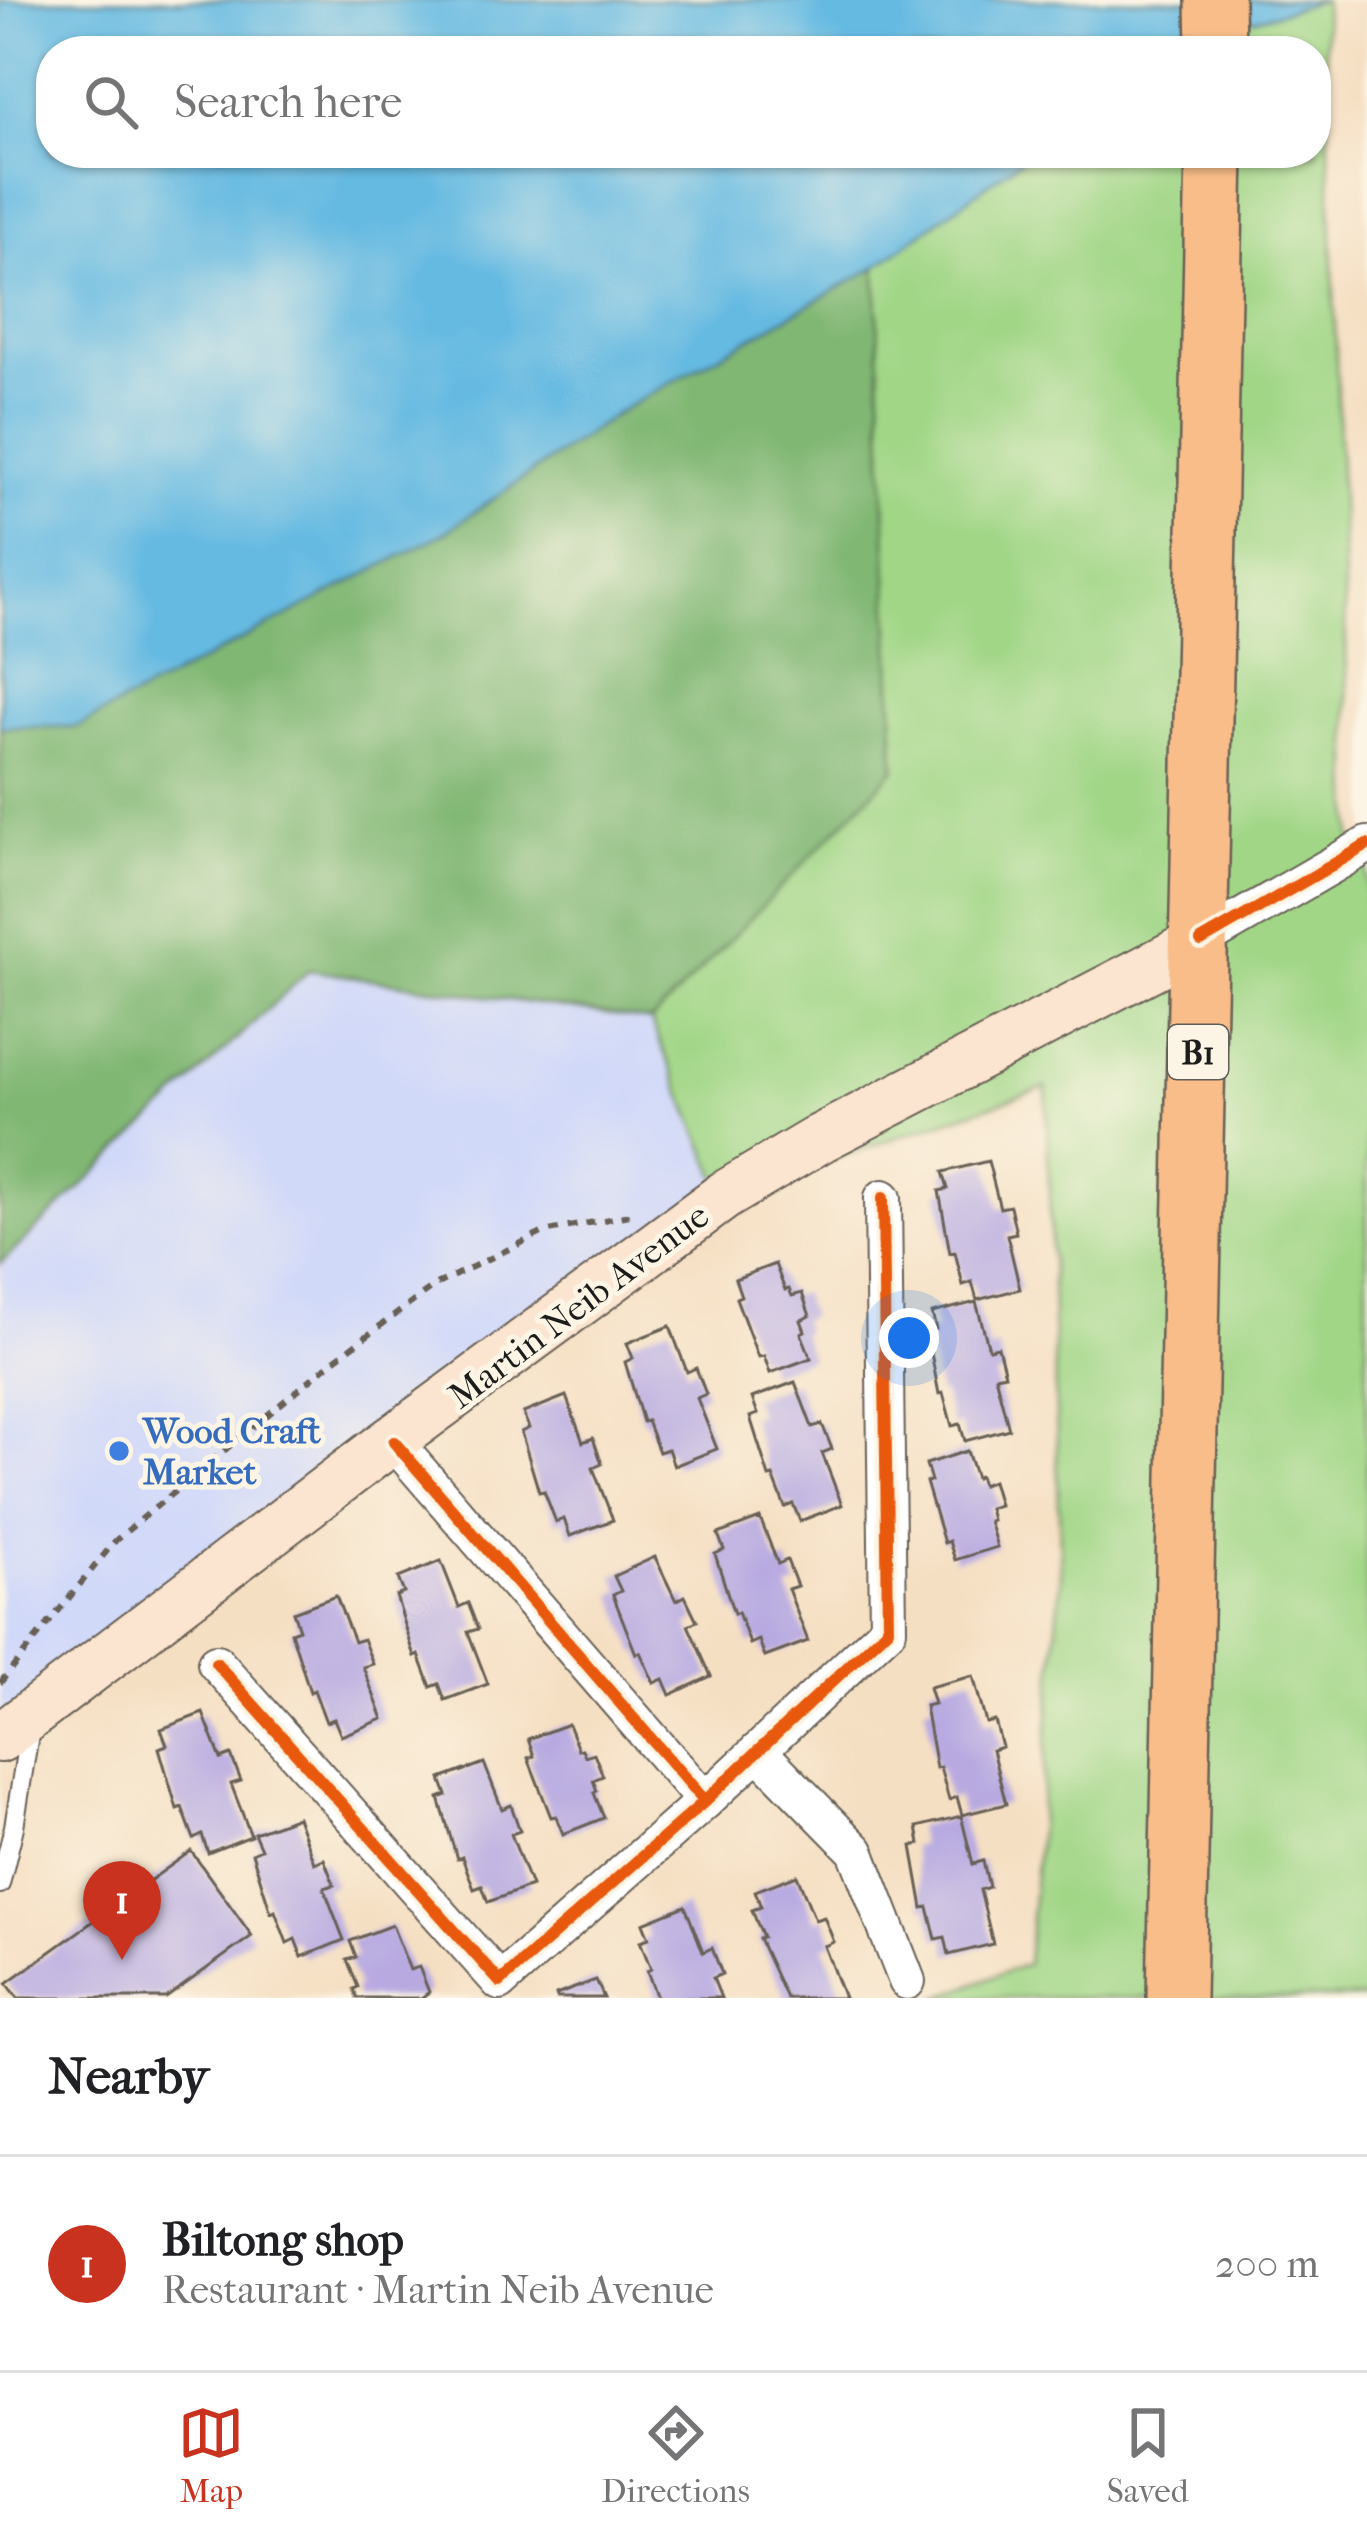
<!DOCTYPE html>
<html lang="en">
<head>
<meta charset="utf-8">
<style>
	:root { --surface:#fff; --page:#f2f2f2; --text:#202124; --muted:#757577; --line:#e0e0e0; --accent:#c8321e }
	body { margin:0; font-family:"IM FELL French Canon",serif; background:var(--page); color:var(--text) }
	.you { position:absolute; left:909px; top:1338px; width:42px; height:42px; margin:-30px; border:9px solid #fff; border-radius:50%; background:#1a73e8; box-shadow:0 0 0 18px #1a73e833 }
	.badge { display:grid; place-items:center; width:78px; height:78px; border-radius:50%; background:var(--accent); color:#fff; font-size:39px; font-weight:700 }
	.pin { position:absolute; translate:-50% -99px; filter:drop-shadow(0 3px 6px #0008) }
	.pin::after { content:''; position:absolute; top:63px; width:42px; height:36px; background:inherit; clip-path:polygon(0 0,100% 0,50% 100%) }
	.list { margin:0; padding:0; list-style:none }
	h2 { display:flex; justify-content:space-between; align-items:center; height:156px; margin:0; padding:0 48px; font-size:51px }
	h2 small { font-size:39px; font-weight:400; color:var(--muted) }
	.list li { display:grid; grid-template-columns:78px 1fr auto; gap:36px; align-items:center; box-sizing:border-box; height:216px; padding:0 48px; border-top:3px solid var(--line) }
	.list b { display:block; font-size:45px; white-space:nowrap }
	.list p { margin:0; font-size:39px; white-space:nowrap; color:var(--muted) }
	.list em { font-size:39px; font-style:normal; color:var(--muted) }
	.icon { flex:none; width:66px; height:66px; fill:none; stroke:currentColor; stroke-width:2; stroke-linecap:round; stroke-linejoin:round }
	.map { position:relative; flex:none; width:1367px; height:1998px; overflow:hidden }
	.search { position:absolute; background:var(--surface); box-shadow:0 3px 9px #0004; left:36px; right:36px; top:36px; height:132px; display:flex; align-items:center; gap:30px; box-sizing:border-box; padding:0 42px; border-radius:48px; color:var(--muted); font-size:45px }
	.sheet { height:372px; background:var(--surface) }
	nav { display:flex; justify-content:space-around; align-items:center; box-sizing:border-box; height:168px; border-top:3px solid var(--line); background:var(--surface); font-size:33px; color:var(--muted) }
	nav a { display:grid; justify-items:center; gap:6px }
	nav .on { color:var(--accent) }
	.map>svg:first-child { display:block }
	.built { fill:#d1d9f9 }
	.green { fill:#a0d686; stroke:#5e7951; stroke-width:3 }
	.forest { fill:#80b773; stroke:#4e6a48; stroke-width:3 }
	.water { fill:#65bae2; stroke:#406b7f; stroke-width:3 }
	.building { fill:#b8aae1 }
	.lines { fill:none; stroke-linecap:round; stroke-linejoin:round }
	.service-casing { stroke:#686056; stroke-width:22 }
	.minor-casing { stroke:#686056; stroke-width:40 }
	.secondary-casing { stroke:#686056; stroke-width:52 }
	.trunk-casing { stroke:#686056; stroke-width:62 }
	.path { stroke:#686056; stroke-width:6; stroke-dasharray:9 9; stroke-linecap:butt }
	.service { stroke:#fff; stroke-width:18 }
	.minor { stroke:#fff; stroke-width:36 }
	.secondary { stroke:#fce5d0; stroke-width:48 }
	.trunk { stroke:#f8bd89; stroke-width:57 }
	.cycleway-casing { stroke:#fcf5e5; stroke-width:20 }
	.cycleway { stroke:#e8590c; stroke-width:12 }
	.shop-dot { fill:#3f7fe0; stroke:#fcf5e5; stroke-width:4.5 }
	.labels { text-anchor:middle; stroke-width:10; stroke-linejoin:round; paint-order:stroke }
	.shield { fill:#fcf5e5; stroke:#5f5d58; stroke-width:3 }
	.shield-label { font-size:33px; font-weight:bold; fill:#1c1c1c }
	.street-label { font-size:36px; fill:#1c1c1c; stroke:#fcf5e5 }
	.shop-label { font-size:36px; font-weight:bold; fill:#366cbe; stroke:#fcf5e5; text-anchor:start }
</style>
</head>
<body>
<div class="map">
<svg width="1367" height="1998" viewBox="0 0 1367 1998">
	<rect width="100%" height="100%" fill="#fcf5e5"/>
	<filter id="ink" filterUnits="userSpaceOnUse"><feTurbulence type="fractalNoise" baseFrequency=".00833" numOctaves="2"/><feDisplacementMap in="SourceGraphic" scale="24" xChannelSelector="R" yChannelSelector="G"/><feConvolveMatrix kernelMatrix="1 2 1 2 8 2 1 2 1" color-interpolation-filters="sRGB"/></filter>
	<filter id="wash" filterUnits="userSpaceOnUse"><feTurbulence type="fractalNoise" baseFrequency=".004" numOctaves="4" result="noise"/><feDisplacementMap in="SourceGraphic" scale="48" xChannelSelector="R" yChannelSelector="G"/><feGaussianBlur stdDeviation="2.7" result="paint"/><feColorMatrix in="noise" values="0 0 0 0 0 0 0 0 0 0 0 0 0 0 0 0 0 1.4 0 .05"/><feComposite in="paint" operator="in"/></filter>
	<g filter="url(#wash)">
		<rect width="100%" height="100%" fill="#f5dfc2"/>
		<path class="built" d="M309 969 651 1021 725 1195 0 1738V1264Z"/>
		<path class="green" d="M1315 0H1324L1353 851 1367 845V1998H936L1027 1964 1061 1580 1046 1087 725 1195 651 1021 895 769 876 267 1025 153H1316V51H1158L1166 45Z"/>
		<path class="forest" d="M876 267 895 769 651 1021 309 970 0 1264V727L77 726 444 533 622 410Z"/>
		<path class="water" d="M0 0H1323L1167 45 1159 51H51V153H1030L876 267 622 410 444 533 77 727H0Z"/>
		<g id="blocks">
			<g class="building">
				<path d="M988 1161 1000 1208 1010 1206 1016 1233 1007 1235 1020 1289 977 1300 972 1282 963 1285 955 1252 950 1253 939 1191 948 1189 943 1172Z"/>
				<path d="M775 1264 785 1290 789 1289 792 1296 802 1293 810 1316 801 1320 805 1331 801 1333 811 1358 770 1373 764 1356 758 1357 736 1298 741 1296 735 1279Z"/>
				<path d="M976 1302 989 1349 998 1347 1005 1374 995 1376 1009 1429 965 1441 960 1424 952 1426 943 1393 939 1394 927 1332 936 1329 932 1313Z"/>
				<path d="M670 1326 687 1372 696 1368 706 1394 697 1398 717 1449 674 1466 668 1449 659 1452 647 1421 643 1422 625 1362 633 1358 627 1343Z"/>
				<path d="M795 1382 812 1427 822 1424 832 1449 822 1453 842 1505 800 1521 793 1504 785 1507 773 1476 769 1477 750 1417 758 1414 752 1398Z"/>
				<path d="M566 1396 583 1442 593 1438 602 1464 593 1468 613 1520 570 1536 564 1519 556 1522 544 1491 539 1492 521 1432 529 1428 523 1413Z"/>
				<path d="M967 1451 976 1478 979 1476 982 1485 992 1481 999 1505 989 1508 992 1520 989 1521 997 1547 955 1560 949 1541 944 1543 926 1482 931 1481 926 1464Z"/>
				<path d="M760 1518 778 1564 787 1560 797 1586 788 1589 808 1641 765 1657 759 1640 750 1644 738 1612 734 1614 715 1554 724 1550 718 1534Z"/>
				<path d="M655 1557 676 1601 685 1596 697 1621 688 1625 711 1676 670 1695 663 1679 654 1683 640 1652 636 1654 613 1595 621 1591 614 1576Z"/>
				<path d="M441 1561 459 1607 468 1603 478 1629 468 1632 488 1684 445 1700 439 1684 431 1687 419 1655 415 1657 396 1596 404 1593 398 1578Z"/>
				<path d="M336 1596 354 1642 363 1639 373 1664 363 1667 383 1719 341 1736 334 1719 326 1722 314 1690 310 1692 291 1632 299 1629 293 1612Z"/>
				<path d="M973 1676 986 1723 995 1721 1002 1747 992 1750 1006 1804 962 1815 957 1797 949 1800 940 1767 936 1768 925 1706 934 1704 929 1687Z"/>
				<path d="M203 1713 221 1759 231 1755 241 1781 231 1784 251 1836 208 1853 202 1835 194 1839 182 1807 177 1809 159 1748 167 1745 161 1729Z"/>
				<path d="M568 1724 578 1750 582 1749 585 1756 594 1753 603 1776 593 1780 597 1791 594 1793 604 1818 563 1834 556 1816 551 1817 528 1758 534 1756 528 1739Z"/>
				<path d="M484 1763 502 1809 511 1805 520 1831 511 1834 531 1886 488 1902 482 1886 474 1889 462 1857 457 1859 439 1798 447 1795 441 1779Z"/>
				<path d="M961 1816 973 1864 983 1861 989 1887 980 1890 993 1944 949 1955 945 1937 936 1939 928 1907 923 1908 912 1846 920 1844 917 1827Z"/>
				<path d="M297 1817 314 1863 324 1859 334 1885 324 1888 344 1940 302 1957 295 1939 287 1943 275 1911 271 1913 252 1853 261 1849 254 1833Z"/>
				<path d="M191 1851 252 1936 166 1998H18L7 1983Z"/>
				<path d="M797 1875 815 1920 824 1917 834 1942 824 1946 844 1998H786L759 1939 763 1938 752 1910 761 1907 755 1891Z"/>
				<path d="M685 1906 703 1952 712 1948 722 1974 713 1978 721 1998H657L647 1971 651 1969 640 1941 649 1938 643 1923Z"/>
				<path d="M392 1925 410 1970 419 1967 429 1992 421 1998H357L354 1989 358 1987 347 1960 356 1957 350 1941Z"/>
				<path d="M596 1980 604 1998H557L556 1995Z"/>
			</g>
		</g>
	</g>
	<g filter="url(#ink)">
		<use href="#blocks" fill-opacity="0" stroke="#686056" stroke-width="3"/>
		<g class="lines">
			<g class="service-casing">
				<path id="service" d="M0 1884 14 1827 30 1728"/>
			</g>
			<g class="minor-casing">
				<g id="minor">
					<path d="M1201 941 1367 845"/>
					<path d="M394 1442 705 1801"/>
					<path d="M216 1663 500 1982 705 1801 888 1629 883 1198"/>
					<path d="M758 1751 856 1851 907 1981"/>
				</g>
			</g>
			<g class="secondary-casing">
				<path id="secondary" d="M0 1738 372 1455 725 1195 821 1138 1201 941"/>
			</g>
			<g class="trunk-casing">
				<g id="trunk">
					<path d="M1215 0 1216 51"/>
					<path d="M1176 1998 1215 153"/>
				</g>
			</g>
			<path class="path" d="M0 1683 116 1540 334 1360 437 1284 544 1232 629 1215"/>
			<use href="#service" class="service"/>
			<use href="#minor" class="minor"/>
			<use href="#secondary" class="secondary"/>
			<use href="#trunk" class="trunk"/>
			<g class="cycleway-casing">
				<g id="cycleway">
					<path d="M1201 941 1367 845"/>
					<path d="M394 1442 705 1801"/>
					<path d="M216 1663 500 1982 705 1801 888 1629 883 1198"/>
				</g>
			</g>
			<use href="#cycleway" class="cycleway"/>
		</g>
	</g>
	<circle class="shop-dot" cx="119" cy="1451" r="12"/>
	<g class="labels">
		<rect class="shield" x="1168" y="1025" width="60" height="54" rx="9"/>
		<g class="shield-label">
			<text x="1198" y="1064">B1</text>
		</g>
		<g class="street-label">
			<text transform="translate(578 1305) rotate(-37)" y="13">Martin Neib Avenue</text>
		</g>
		<g class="shop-label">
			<text x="143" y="1443">Wood Craft<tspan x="143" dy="41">Market</tspan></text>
		</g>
	</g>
</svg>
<div class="you"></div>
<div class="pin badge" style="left:122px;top:1960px">1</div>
<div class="search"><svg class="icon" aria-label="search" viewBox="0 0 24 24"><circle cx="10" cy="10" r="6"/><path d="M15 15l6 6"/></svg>Search here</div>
</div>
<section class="sheet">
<h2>Nearby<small></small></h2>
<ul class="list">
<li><span class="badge">1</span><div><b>Biltong shop</b><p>Restaurant · Martin Neib Avenue</p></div><em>200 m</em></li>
</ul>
</section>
<nav>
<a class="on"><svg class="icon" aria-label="map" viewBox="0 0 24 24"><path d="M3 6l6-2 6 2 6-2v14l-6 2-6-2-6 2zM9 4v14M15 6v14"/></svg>Map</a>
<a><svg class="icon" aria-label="directions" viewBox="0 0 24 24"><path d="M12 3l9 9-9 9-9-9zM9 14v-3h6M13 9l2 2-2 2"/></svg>Directions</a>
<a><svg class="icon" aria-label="saved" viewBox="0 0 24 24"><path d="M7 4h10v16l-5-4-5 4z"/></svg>Saved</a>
</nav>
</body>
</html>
